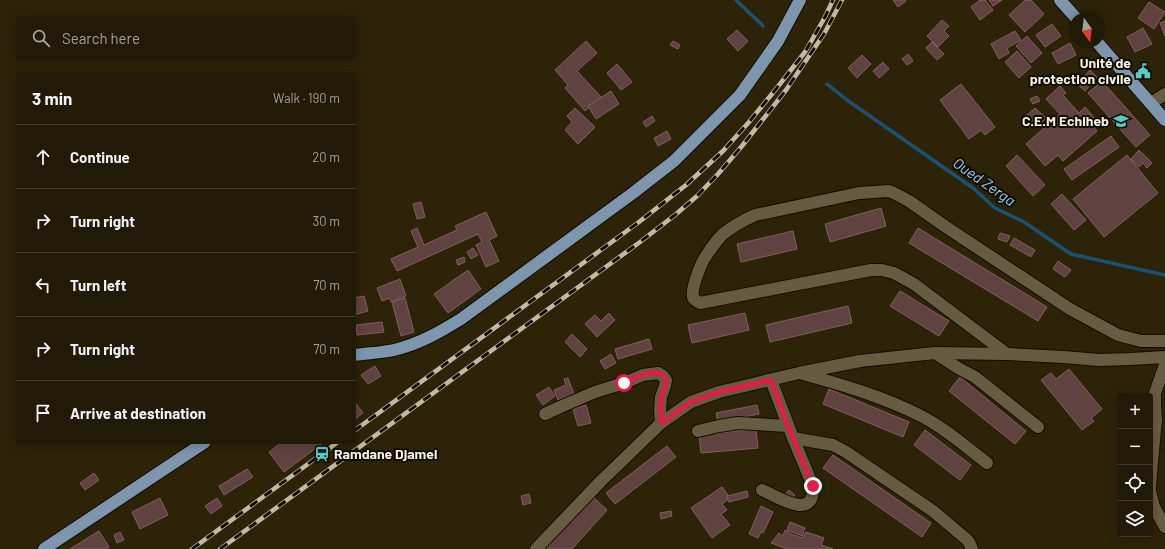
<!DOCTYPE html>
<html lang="en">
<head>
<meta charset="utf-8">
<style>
	:root { --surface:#211a07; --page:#292311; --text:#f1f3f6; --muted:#a2a19b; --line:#3e3828 }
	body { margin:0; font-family:Barlow,sans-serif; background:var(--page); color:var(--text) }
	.controls { position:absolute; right:12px; bottom:12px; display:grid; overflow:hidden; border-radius:4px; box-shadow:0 2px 10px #0003 }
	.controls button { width:36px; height:36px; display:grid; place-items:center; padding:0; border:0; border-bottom:1px solid var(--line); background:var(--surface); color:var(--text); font:20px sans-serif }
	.compass { position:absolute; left:1069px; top:12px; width:36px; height:36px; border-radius:50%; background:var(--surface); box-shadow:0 2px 10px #0003; rotate:166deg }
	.stop { position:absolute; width:12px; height:12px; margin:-9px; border:3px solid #e11d48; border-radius:50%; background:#fff }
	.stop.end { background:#e11d48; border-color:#fff; box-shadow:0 1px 4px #0008 }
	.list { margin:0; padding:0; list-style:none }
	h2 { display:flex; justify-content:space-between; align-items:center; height:52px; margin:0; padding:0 16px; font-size:17px }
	h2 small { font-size:13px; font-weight:400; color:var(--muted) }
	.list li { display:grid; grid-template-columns:26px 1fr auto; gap:12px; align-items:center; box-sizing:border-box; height:64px; padding:0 16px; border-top:1px solid var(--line) }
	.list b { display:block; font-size:15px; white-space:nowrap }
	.list em { font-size:13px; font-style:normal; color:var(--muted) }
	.icon { flex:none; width:22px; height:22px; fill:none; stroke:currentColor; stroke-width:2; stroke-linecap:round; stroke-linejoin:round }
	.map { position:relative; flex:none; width:1165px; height:549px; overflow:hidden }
	.search { position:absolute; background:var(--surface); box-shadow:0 2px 10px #0003; left:16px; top:16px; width:340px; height:44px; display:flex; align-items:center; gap:10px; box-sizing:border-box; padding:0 14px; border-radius:4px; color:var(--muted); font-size:15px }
	.panel { position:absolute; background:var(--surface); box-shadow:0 2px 10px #0003; left:16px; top:72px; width:340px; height:372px; border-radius:4px }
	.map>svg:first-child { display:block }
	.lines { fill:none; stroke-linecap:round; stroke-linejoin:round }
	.stream { stroke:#195273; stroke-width:3.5 }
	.building { fill:#604240; stroke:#81605e }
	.minor-casing { stroke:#140c00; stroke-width:14 }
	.major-casing { stroke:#140c00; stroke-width:14 }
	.minor { stroke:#655c41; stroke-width:12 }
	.major { stroke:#7d95ad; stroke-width:12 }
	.rail-casing { stroke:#c0baa7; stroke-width:4.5 }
	.rail { stroke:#110d04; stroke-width:3; stroke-dasharray:9; stroke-linecap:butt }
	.route { stroke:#e11d48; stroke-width:5 }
	.labels { text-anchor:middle; stroke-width:4; stroke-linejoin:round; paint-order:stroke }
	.poi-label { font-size:14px; font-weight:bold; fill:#f7f2e2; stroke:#110d04; text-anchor:end }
	.water-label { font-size:15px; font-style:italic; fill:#93d2fc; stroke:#110d04 }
</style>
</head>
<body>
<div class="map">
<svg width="1165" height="549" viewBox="0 0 1165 549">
	<rect width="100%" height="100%" fill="#2c2309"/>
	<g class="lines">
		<g class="stream">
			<path d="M736 0 763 26"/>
			<path d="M827 84 847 100 973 188 995 208 1024 222 1071 254 1165 275"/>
		</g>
	</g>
	<g class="building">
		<path d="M893 0H905L906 1 898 7Z"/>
		<path d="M980 0H985L993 10 980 20 971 7Z"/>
		<path d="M989 0H1002L993 6Z"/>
		<path d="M1025 0H1031L1044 14 1025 32 1009 15Z"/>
		<path d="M1149 2 1165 12 1154 29 1138 18Z"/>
		<path d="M942 20 949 26 944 31 949 36 938 47 927 36Z"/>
		<path d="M1165 21V36L1160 23Z"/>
		<path d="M1052 24 1061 36 1045 47 1036 35Z"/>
		<path d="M1143 28 1152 44 1135 52 1127 37Z"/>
		<path d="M737 30 748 41 738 51 727 39Z"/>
		<path d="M1015 31 1021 40 1007 48 1009 53 999 59 991 44Z"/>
		<path d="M1027 36 1042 53 1031 63 1016 46Z"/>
		<path d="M586 41 597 53 577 71 601 97 585 111 565 88 568 85 555 70Z"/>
		<path d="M673 41 680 45 678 49 670 45Z"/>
		<path d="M932 42 944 54 937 60 926 48Z"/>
		<path d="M1070 43 1076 55 1058 64 1052 53Z"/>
		<path d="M1017 51 1031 67 1019 78 1005 62Z"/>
		<path d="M908 54 913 61 907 65 902 59Z"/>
		<path d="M862 55 871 64 857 78 848 68Z"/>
		<path d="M883 62 889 69 879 78 873 71Z"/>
		<path d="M617 64 632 82 621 90 607 73Z"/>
		<path d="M1090 70 1097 77 1085 91 1077 84Z"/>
		<path d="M1102 81 1150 135 1136 147 1088 93Z"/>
		<path d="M961 84 995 127 985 135 981 130 969 139 940 100Z"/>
		<path d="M1060 86 1066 93 1063 95 1079 113 1085 107 1095 119 1090 123 1097 131 1063 161 1058 155 1045 166 1026 144 1060 114 1046 99Z"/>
		<path d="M611 91 619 104 596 119 588 106Z"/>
		<path d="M1037 96 1040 101 1033 104 1030 99Z"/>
		<path d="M575 108 595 127 578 144 565 130 572 122 567 116Z"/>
		<path d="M1035 108 1046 118 1037 128 1025 117Z"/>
		<path d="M652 116 655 121 646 127 643 122Z"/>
		<path d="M667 131 671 139 658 146 654 138Z"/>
		<path d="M1111 136 1119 147 1072 180 1064 169Z"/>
		<path d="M1139 150 1152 163 1147 168 1143 163 1139 167 1131 159Z"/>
		<path d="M1017 155 1045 185 1033 196 1006 166Z"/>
		<path d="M1127 155 1158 193 1104 237 1073 199Z"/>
		<path d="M1062 194 1086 220 1074 230 1051 204Z"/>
		<path d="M421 202 425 217 417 219 413 204Z"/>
		<path d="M881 208 886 226 830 242 825 224Z"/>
		<path d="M486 212 497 236 489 240 499 261 486 267 476 245 482 242 478 234 397 271 391 259 418 247 411 231 417 228 424 245 457 230 455 226Z"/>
		<path d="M918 228 1047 307 1038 321 909 243Z"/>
		<path d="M793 231 797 249 741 262 737 244Z"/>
		<path d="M1000 233 1010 236 1007 242 998 239Z"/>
		<path d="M1014 238 1035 250 1031 257 1010 245Z"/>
		<path d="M473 248 478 255 471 259 467 252Z"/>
		<path d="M464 257 465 262 458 265 456 260Z"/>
		<path d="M1058 261 1071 270 1065 277 1053 269Z"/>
		<path d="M468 270 481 289 448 313 434 294Z"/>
		<path d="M400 279 406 296 391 302 390 298 382 301 377 288Z"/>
		<path d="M900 291 949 321 939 336 890 306Z"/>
		<path d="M364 296 368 311 354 315V298Z"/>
		<path d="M405 298 414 332 401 336 392 302Z"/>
		<path d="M848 306 852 323 770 342 766 325Z"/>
		<path d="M609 313 615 320 597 337 585 324 595 315 601 321Z"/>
		<path d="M745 313 749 330 692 343 688 325Z"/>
		<path d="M382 322 384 332 357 335 356 325Z"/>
		<path d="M572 334 587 349 580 357 565 342Z"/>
		<path d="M649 339 652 349 618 359 615 349Z"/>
		<path d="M611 354 616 363 605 369 600 361Z"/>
		<path d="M375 366 381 376 368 384 361 375Z"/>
		<path d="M1069 369 1102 409 1091 418 1094 421 1082 430 1041 380 1051 373 1056 379Z"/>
		<path d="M960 377 1026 431 1015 444 949 391Z"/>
		<path d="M568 378 574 394 558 400 554 390 566 385 564 379Z"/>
		<path d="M549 387 555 396 543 405 536 395Z"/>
		<path d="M829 389 909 422 903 437 823 404Z"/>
		<path d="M354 401 363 413 354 420Z"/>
		<path d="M586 405 591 423 578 426 573 409Z"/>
		<path d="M757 405 759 414 718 422 716 413Z"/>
		<path d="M756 429 758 448 701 453 699 435Z"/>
		<path d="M925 430 971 465 960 480 914 445Z"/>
		<path d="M282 442H324L284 472 269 452Z"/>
		<path d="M667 446 676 457 615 504 606 493Z"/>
		<path d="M833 455 931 523 922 537 823 468Z"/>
		<path d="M247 469 253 477 224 495 219 486Z"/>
		<path d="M94 473 99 480 85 490 80 483Z"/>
		<path d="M722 487 730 498 722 504 727 510 721 514 730 525 712 538 691 508Z"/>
		<path d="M789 490 795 495 790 500 784 496Z"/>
		<path d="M747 491 748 497 729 502 727 496Z"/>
		<path d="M529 494 531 503 523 505 521 496Z"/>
		<path d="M593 497 607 510 572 549H546Z"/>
		<path d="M160 498 168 515 140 529 132 512Z"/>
		<path d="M217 498 222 506 211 514 205 506Z"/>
		<path d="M761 506 773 512 763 533 761 532 758 538 749 534Z"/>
		<path d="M671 511 672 516 661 519 660 513Z"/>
		<path d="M790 522 805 528 802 536 787 530Z"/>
		<path d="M785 530 791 534 802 538 806 532 824 538 821 545 833 549H787L771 543 779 533 783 536Z"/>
		<path d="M99 531 109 547 106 549H70Z"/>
		<path d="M120 532 124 540 117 543 114 535Z"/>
	</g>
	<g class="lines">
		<g class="minor-casing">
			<g id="minor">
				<path d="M1151 103 1165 94"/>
				<path d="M935 353 958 368 975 377 1038 427"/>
				<path d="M1007 354 914 284 894 273 882 270H871L700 303C698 302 694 300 693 297 691 288 701 263 706 256 711 248 717 240 723 234 733 226 744 220 755 215L859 193 888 191 894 193 909 201 946 227 1070 309 1118 335 1141 341H1165"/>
				<path d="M803 374C843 385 884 397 921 416 945 428 966 447 987 463"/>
				<path d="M771 380 793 438 833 445 846 452 933 511 965 538 969 542 972 549"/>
				<path d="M545 414 560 407 595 392 624 383 643 375 658 373 663 376 666 380 665 386 661 397 660 410 661 423"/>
				<path d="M698 431 719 426 738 423 788 426"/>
				<path d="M1150 487 1152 461 1156 420 1155 404V393L1165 365"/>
				<path d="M762 490C778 497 815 522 813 486L793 438"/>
				<path d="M1150 491 1154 507 1165 527"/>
				<path d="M536 549 600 482 661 423 691 402 719 392 799 373 860 361 935 353 1007 354 1063 357 1099 360 1131 359 1165 357"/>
			</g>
		</g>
		<g class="major-casing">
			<g id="major">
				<path d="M1060 0 1076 18"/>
				<path d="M1097 42 1165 120"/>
				<path d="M354 355C367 353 381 353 394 350 419 344 440 332 461 319L633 193 674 161 740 95 778 41 800 0"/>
				<path d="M44 549 205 442"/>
			</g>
		</g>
		<use href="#minor" class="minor"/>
		<use href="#major" class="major"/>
		<g class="rail-casing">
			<g id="rail">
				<path d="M354 431 639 222 686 185 723 151 749 122 776 89 805 52 825 17 833 0"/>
				<path d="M192 549 338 442"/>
				<path d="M220 549 640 242 675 215 697 196 718 174 742 146 786 90 824 34 842 0"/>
			</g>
		</g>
		<use href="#rail" class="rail"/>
	</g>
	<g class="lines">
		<path class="route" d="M624 383C632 379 661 364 666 380 667 386 662 392 661 398 660 406 661 414 662 423L691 402 719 392 771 380 788 426 813 486"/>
	</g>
	<defs>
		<g id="civic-bare" transform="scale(1.2)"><path d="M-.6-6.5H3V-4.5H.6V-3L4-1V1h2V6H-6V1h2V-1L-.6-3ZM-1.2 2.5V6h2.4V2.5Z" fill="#54cdc7" stroke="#110d04" stroke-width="2.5" paint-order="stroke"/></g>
		<g id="school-bare" transform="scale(1.2)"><path d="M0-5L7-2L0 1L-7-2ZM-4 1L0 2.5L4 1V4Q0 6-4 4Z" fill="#54cdc7" stroke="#110d04" stroke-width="2.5" paint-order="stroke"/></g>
		<g id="station-bare" transform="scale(1.2)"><path d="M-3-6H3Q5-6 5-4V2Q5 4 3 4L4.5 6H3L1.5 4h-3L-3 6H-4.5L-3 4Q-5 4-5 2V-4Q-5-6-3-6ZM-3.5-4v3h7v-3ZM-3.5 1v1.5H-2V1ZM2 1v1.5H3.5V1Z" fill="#54cdc7" stroke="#110d04" stroke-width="2.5" paint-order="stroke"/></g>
	</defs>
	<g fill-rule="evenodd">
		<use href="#civic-bare" x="1143" y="71"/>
		<use href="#school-bare" x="1121" y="121"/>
		<use href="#station-bare" x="322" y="454"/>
	</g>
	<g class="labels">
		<g class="poi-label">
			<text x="1131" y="68">Unité de<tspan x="1131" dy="16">protection civile</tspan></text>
			<text x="1109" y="126">C.E.M Echiheb</text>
			<text x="334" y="459" text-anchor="start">Ramdane Djamel</text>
		</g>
		<g class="water-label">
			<text transform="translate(984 182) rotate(35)" y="5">Oued Zerga</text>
		</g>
	</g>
</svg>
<div class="controls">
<button>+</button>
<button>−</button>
<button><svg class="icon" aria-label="locate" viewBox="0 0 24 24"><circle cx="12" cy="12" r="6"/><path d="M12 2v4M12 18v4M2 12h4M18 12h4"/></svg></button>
<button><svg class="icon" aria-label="layers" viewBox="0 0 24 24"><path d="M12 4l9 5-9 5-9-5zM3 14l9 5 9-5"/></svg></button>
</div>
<svg class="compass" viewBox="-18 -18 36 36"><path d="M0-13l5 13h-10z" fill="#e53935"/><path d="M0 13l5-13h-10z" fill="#a2a19b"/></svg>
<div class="stop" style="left:624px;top:383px"></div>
<div class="stop end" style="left:813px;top:486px"></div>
<div class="search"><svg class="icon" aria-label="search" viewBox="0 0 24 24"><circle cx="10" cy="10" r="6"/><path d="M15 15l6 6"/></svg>Search here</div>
<section class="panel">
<h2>3 min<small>Walk · 190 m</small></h2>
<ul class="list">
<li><svg class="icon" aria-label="ahead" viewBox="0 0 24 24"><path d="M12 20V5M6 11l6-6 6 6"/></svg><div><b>Continue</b></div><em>20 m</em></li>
<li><svg class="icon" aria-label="right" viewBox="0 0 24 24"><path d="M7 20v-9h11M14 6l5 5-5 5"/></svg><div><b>Turn right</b></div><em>30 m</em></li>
<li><svg class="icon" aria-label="left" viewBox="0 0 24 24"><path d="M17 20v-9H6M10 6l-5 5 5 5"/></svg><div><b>Turn left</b></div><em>70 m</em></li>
<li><svg class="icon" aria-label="right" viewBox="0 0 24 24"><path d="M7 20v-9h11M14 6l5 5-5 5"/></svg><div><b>Turn right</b></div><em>70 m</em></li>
<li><svg class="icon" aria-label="arrive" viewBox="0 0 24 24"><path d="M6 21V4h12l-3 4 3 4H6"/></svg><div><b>Arrive at destination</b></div></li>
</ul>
</section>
</div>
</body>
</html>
